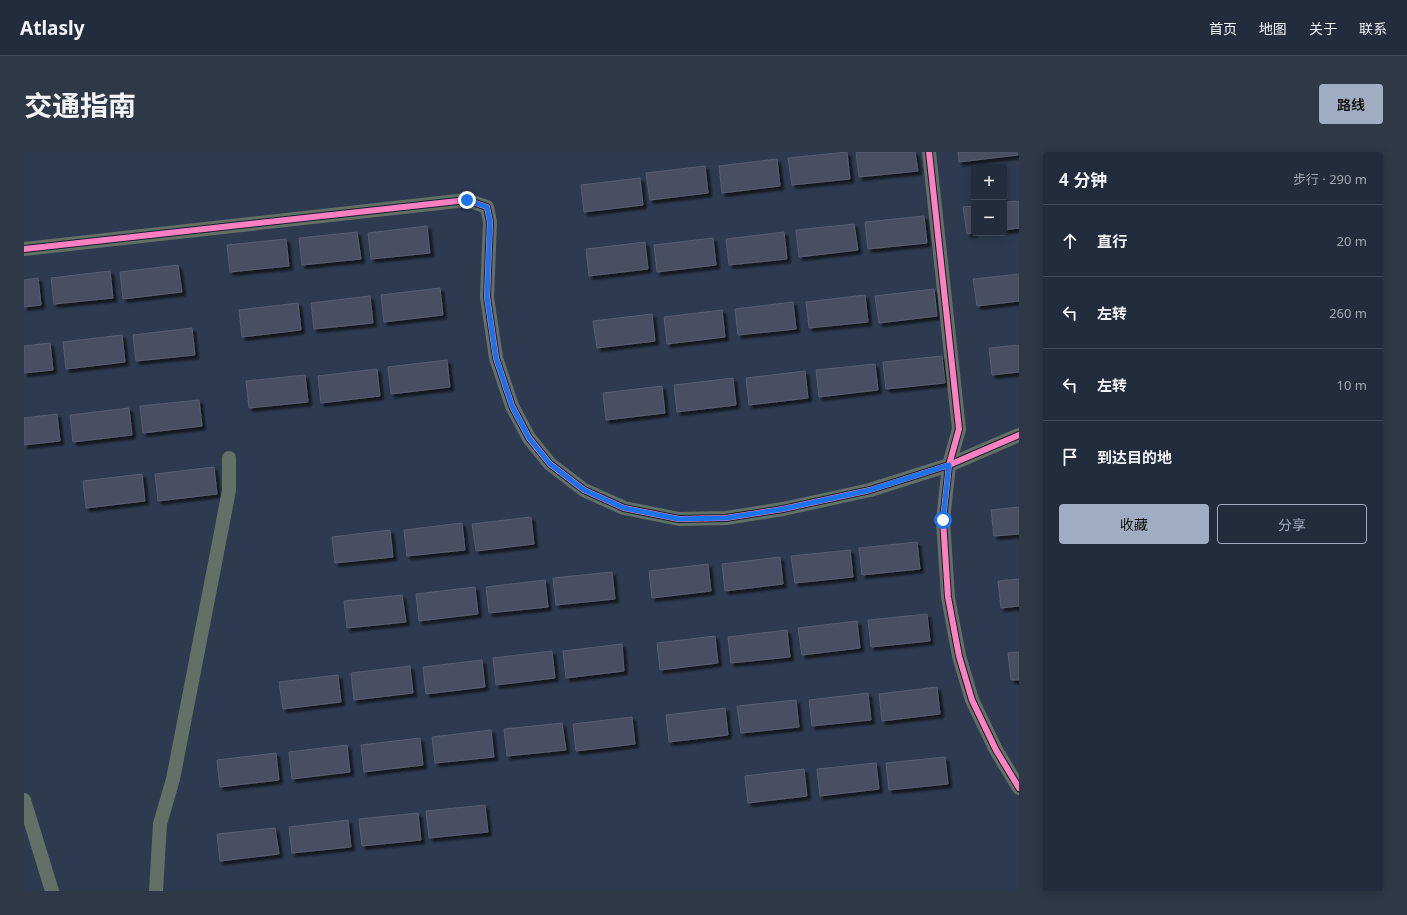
<!DOCTYPE html>
<html lang="zh">
<head>
<meta charset="utf-8">
<style>
	:root { --surface:#222c3c; --page:#2e3847; --text:#f1f3f6; --muted:#a2a7af; --line:#3f4856; --accent:#a0acc1 }
	body { margin:0; font-family:"Noto Sans","Noto Sans SC",sans-serif; background:var(--page); color:var(--text) }
	.controls { position:absolute; right:12px; top:12px; display:grid; overflow:hidden; border-radius:4px; box-shadow:0 2px 10px #0003 }
	.controls button { width:36px; height:36px; display:grid; place-items:center; padding:0; border:0; border-bottom:1px solid var(--line); background:var(--surface); color:var(--text); font:20px sans-serif }
	.stop { position:absolute; width:12px; height:12px; margin:-9px; border:3px solid #1a73e8; border-radius:50%; background:#fff }
	.stop.end { background:#1a73e8; border-color:#fff; box-shadow:0 1px 4px #0008 }
	.list { margin:0; padding:0; list-style:none }
	h2 { display:flex; justify-content:space-between; align-items:center; height:52px; margin:0; padding:0 16px; font-size:17px }
	h2 small { font-size:13px; font-weight:400; color:var(--muted) }
	.list li { display:grid; grid-template-columns:26px 1fr auto; gap:12px; align-items:center; box-sizing:border-box; height:72px; padding:0 16px; border-top:1px solid var(--line) }
	.list b { display:block; font-size:15px; white-space:nowrap }
	.list em { font-size:13px; font-style:normal; color:var(--muted) }
	.actions { display:flex; gap:8px; padding:12px 16px }
	.actions a { flex:1; padding:9px 0; border:1px solid var(--accent); border-radius:4px; text-align:center; font-size:14px; color:var(--accent) }
	.actions .main { background:var(--accent); color:#111 }
	.icon { flex:none; width:22px; height:22px; fill:none; stroke:currentColor; stroke-width:2; stroke-linecap:round; stroke-linejoin:round }
	.map { position:relative; flex:none; width:995px; height:739px; overflow:hidden; border-radius:4px }
	header { display:flex; align-items:center; gap:24px; box-sizing:border-box; height:56px; padding:0 20px; background:var(--surface); border-bottom:1px solid var(--line) }
	header strong { font-size:19px }
	nav { display:flex; gap:22px; margin-inline-start:auto; font-size:14px }
	.intro { display:flex; align-items:center; justify-content:space-between; box-sizing:border-box; height:96px; padding:0 24px }
	h1 { margin:0; font-size:28px }
	.button { padding:10px 18px; border-radius:4px; background:var(--accent); color:#111; font-size:14px; font-weight:700 }
	main { display:flex; gap:24px; padding:0 24px }
	aside { flex:1; background:var(--surface); border-radius:4px; box-shadow:0 2px 10px #0003 }
	.map>svg:first-child { display:block }
	.building { fill:#494f62; stroke:#575d70; filter:url(#shadow) }
	.lines { fill:none; stroke-linecap:round; stroke-linejoin:round }
	.minor { stroke:#627065; stroke-width:14 }
	.cycleway-casing { stroke:#141e31; stroke-width:8 }
	.cycleway { stroke:#ff80c0; stroke-width:6 }
	.route { stroke:#1a73e8; stroke-width:5 }
</style>
</head>
<body>
<header>
<strong>Atlasly</strong>
<nav><a>首页</a><a>地图</a><a>关于</a><a>联系</a></nav>
</header>
<div class="intro"><h1>交通指南</h1><a class="button">路线</a></div>
<main>
<div class="map">
<svg width="995" height="739" viewBox="0 0 995 739">
	<defs>
		<filter id="shadow"><feDropShadow dx="3.5" dy="3.5" stdDeviation="1" flood-color="#0009"/></filter>
	</defs>
	<rect width="100%" height="100%" fill="#2e3a50"/>
	<g class="building">
		<path d="M823 0 826 27 768 33 764 6Z"/>
		<path d="M832 0H891L894 19 835 25Z"/>
		<path d="M934 0H994V3L935 10Z"/>
		<path d="M753 7 756 34 698 41 695 14Z"/>
		<path d="M681 14 684 41 626 48 622 21Z"/>
		<path d="M616 26 619 53 560 60 557 33Z"/>
		<path d="M995 49V76L980 78V50Z"/>
		<path d="M950 54V81L943 82 939 55Z"/>
		<path d="M900 64 903 91 844 97 841 70Z"/>
		<path d="M830 72 834 98 775 105 772 78Z"/>
		<path d="M403 74 406 101 347 107 344 81Z"/>
		<path d="M333 80 337 107 278 113 275 86Z"/>
		<path d="M760 80 763 107 705 113 702 87Z"/>
		<path d="M689 86 692 113 633 120 630 93Z"/>
		<path d="M262 87 265 114 206 120 203 93Z"/>
		<path d="M621 90 624 117 565 124 562 97Z"/>
		<path d="M154 113 158 140 99 147 96 120Z"/>
		<path d="M86 119 89 146 30 152 27 126Z"/>
		<path d="M995 122V149L953 154 949 127Z"/>
		<path d="M14 126 17 153 0 155V128Z"/>
		<path d="M416 136 419 163 360 170 357 143Z"/>
		<path d="M910 137 913 164 855 171 851 144Z"/>
		<path d="M841 143 844 170 785 176 782 150Z"/>
		<path d="M346 144 349 171 290 177 287 151Z"/>
		<path d="M769 150 772 177 714 183 711 157Z"/>
		<path d="M274 151 277 178 218 185 215 158Z"/>
		<path d="M698 158 701 185 643 192 640 165Z"/>
		<path d="M628 162 631 189 573 196 569 169Z"/>
		<path d="M168 176 171 203 112 209 109 183Z"/>
		<path d="M98 183 101 210 42 217 39 190Z"/>
		<path d="M26 191 29 218 0 221V194Z"/>
		<path d="M995 193V220L968 223 965 196Z"/>
		<path d="M918 204 921 231 862 237 859 210Z"/>
		<path d="M423 208 426 235 367 242 364 215Z"/>
		<path d="M851 212 854 238 795 245 792 218Z"/>
		<path d="M353 217 356 244 297 251 294 224Z"/>
		<path d="M781 219 784 246 725 253 722 226Z"/>
		<path d="M281 223 284 250 225 256 222 229Z"/>
		<path d="M709 226 712 253 653 260 650 233Z"/>
		<path d="M638 234 641 261 582 268 579 241Z"/>
		<path d="M175 248 178 274 119 281 116 254Z"/>
		<path d="M105 256 108 283 49 290 46 263Z"/>
		<path d="M33 262 36 289 0 293V266Z"/>
		<path d="M190 315 193 342 134 349 131 322Z"/>
		<path d="M118 322 121 349 62 356 59 329Z"/>
		<path d="M995 355V382L970 384 967 358Z"/>
		<path d="M507 365 510 392 452 399 448 372Z"/>
		<path d="M438 371 441 398 383 404 380 378Z"/>
		<path d="M366 378 369 405 311 411 308 385Z"/>
		<path d="M893 390 896 417 838 423 835 396Z"/>
		<path d="M826 398 829 425 771 431 767 404Z"/>
		<path d="M756 405 759 432 701 439 698 412Z"/>
		<path d="M684 412 687 439 628 446 625 419Z"/>
		<path d="M588 420 591 447 532 453 529 426Z"/>
		<path d="M995 427V454L977 456 974 429Z"/>
		<path d="M521 428 524 455 465 461 462 435Z"/>
		<path d="M451 435 454 462 395 469 392 442Z"/>
		<path d="M378 443 382 470 323 476 320 449Z"/>
		<path d="M903 462 906 489 847 495 844 468Z"/>
		<path d="M833 469 836 496 778 503 774 476Z"/>
		<path d="M763 478 766 505 707 511 704 485Z"/>
		<path d="M691 484 694 511 636 518 633 491Z"/>
		<path d="M598 492 600 519 542 526 539 499Z"/>
		<path d="M528 499 531 526 472 533 469 506Z"/>
		<path d="M995 500V528H987L984 501Z"/>
		<path d="M458 508 461 535 402 542 399 515Z"/>
		<path d="M386 514 389 541 330 548 327 521Z"/>
		<path d="M314 523 317 550 259 557 255 530Z"/>
		<path d="M913 535 916 562 858 569 855 542Z"/>
		<path d="M844 541 847 568 788 574 785 548Z"/>
		<path d="M772 548 775 575 717 581 713 554Z"/>
		<path d="M701 556 704 583 645 590 642 563Z"/>
		<path d="M608 565 611 592 552 599 549 572Z"/>
		<path d="M538 571 542 598 483 604 480 577Z"/>
		<path d="M467 578 470 605 411 611 408 585Z"/>
		<path d="M396 586 399 613 340 620 337 593Z"/>
		<path d="M323 593 326 620 268 627 265 600Z"/>
		<path d="M252 601 255 628 196 635 193 608Z"/>
		<path d="M921 605 924 632 865 638 862 611Z"/>
		<path d="M852 611 855 637 796 644 793 617Z"/>
		<path d="M780 617 783 644 724 651 721 624Z"/>
		<path d="M461 653 464 680 405 686 402 659Z"/>
		<path d="M394 661 397 688 338 694 335 667Z"/>
		<path d="M324 668 327 695 268 701 265 675Z"/>
		<path d="M251 676 255 702 196 709 193 682Z"/>
	</g>
	<g class="lines">
		<g class="minor">
			<path d="M905 0 935 277 925 313 919 368 924 445 935 504 948 548 972 598 995 636"/>
			<path d="M0 97 443 48 463 55 466 70 463 145 472 206 488 254 505 286 526 312 560 338 600 356 655 367 702 366 759 357 846 338 925 313 995 283"/>
			<path d="M0 648 28 739"/>
			<path d="M132 739 136 672 149 627 198 375 205 338V306"/>
		</g>
		<g class="cycleway-casing">
			<g id="cycleway">
				<path d="M905 0 935 277 925 313 919 368 924 445 935 504 948 548 972 598 995 636"/>
				<path d="M0 97 443 48 463 55 466 70 463 145 472 206 488 254 505 286 526 312 560 338 600 356 655 367 702 366 759 357 846 338 925 313 995 283"/>
			</g>
		</g>
		<use href="#cycleway" class="cycleway"/>
	</g>
	<g class="lines">
		<path class="route" d="M443 48 463 55 466 70 463 145 472 206 488 254 505 286 526 312 560 338 600 356 655 367 702 366 759 357 846 338 925 313 919 368"/>
	</g>
</svg>
<div class="controls">
<button>+</button>
<button>−</button>
</div>
<div class="stop" style="left:919px;top:368px"></div>
<div class="stop end" style="left:443px;top:48px"></div>
</div>
<aside>
<h2>4 分钟<small>步行 · 290 m</small></h2>
<ul class="list">
<li><svg class="icon" aria-label="ahead" viewBox="0 0 24 24"><path d="M12 20V5M6 11l6-6 6 6"/></svg><div><b>直行</b></div><em>20 m</em></li>
<li><svg class="icon" aria-label="left" viewBox="0 0 24 24"><path d="M17 20v-9H6M10 6l-5 5 5 5"/></svg><div><b>左转</b></div><em>260 m</em></li>
<li><svg class="icon" aria-label="left" viewBox="0 0 24 24"><path d="M17 20v-9H6M10 6l-5 5 5 5"/></svg><div><b>左转</b></div><em>10 m</em></li>
<li><svg class="icon" aria-label="arrive" viewBox="0 0 24 24"><path d="M6 21V4h12l-3 4 3 4H6"/></svg><div><b>到达目的地</b></div></li>
</ul>
<div class="actions"><a class="main">收藏</a><a>分享</a></div>
</aside>
</main>
</body>
</html>
